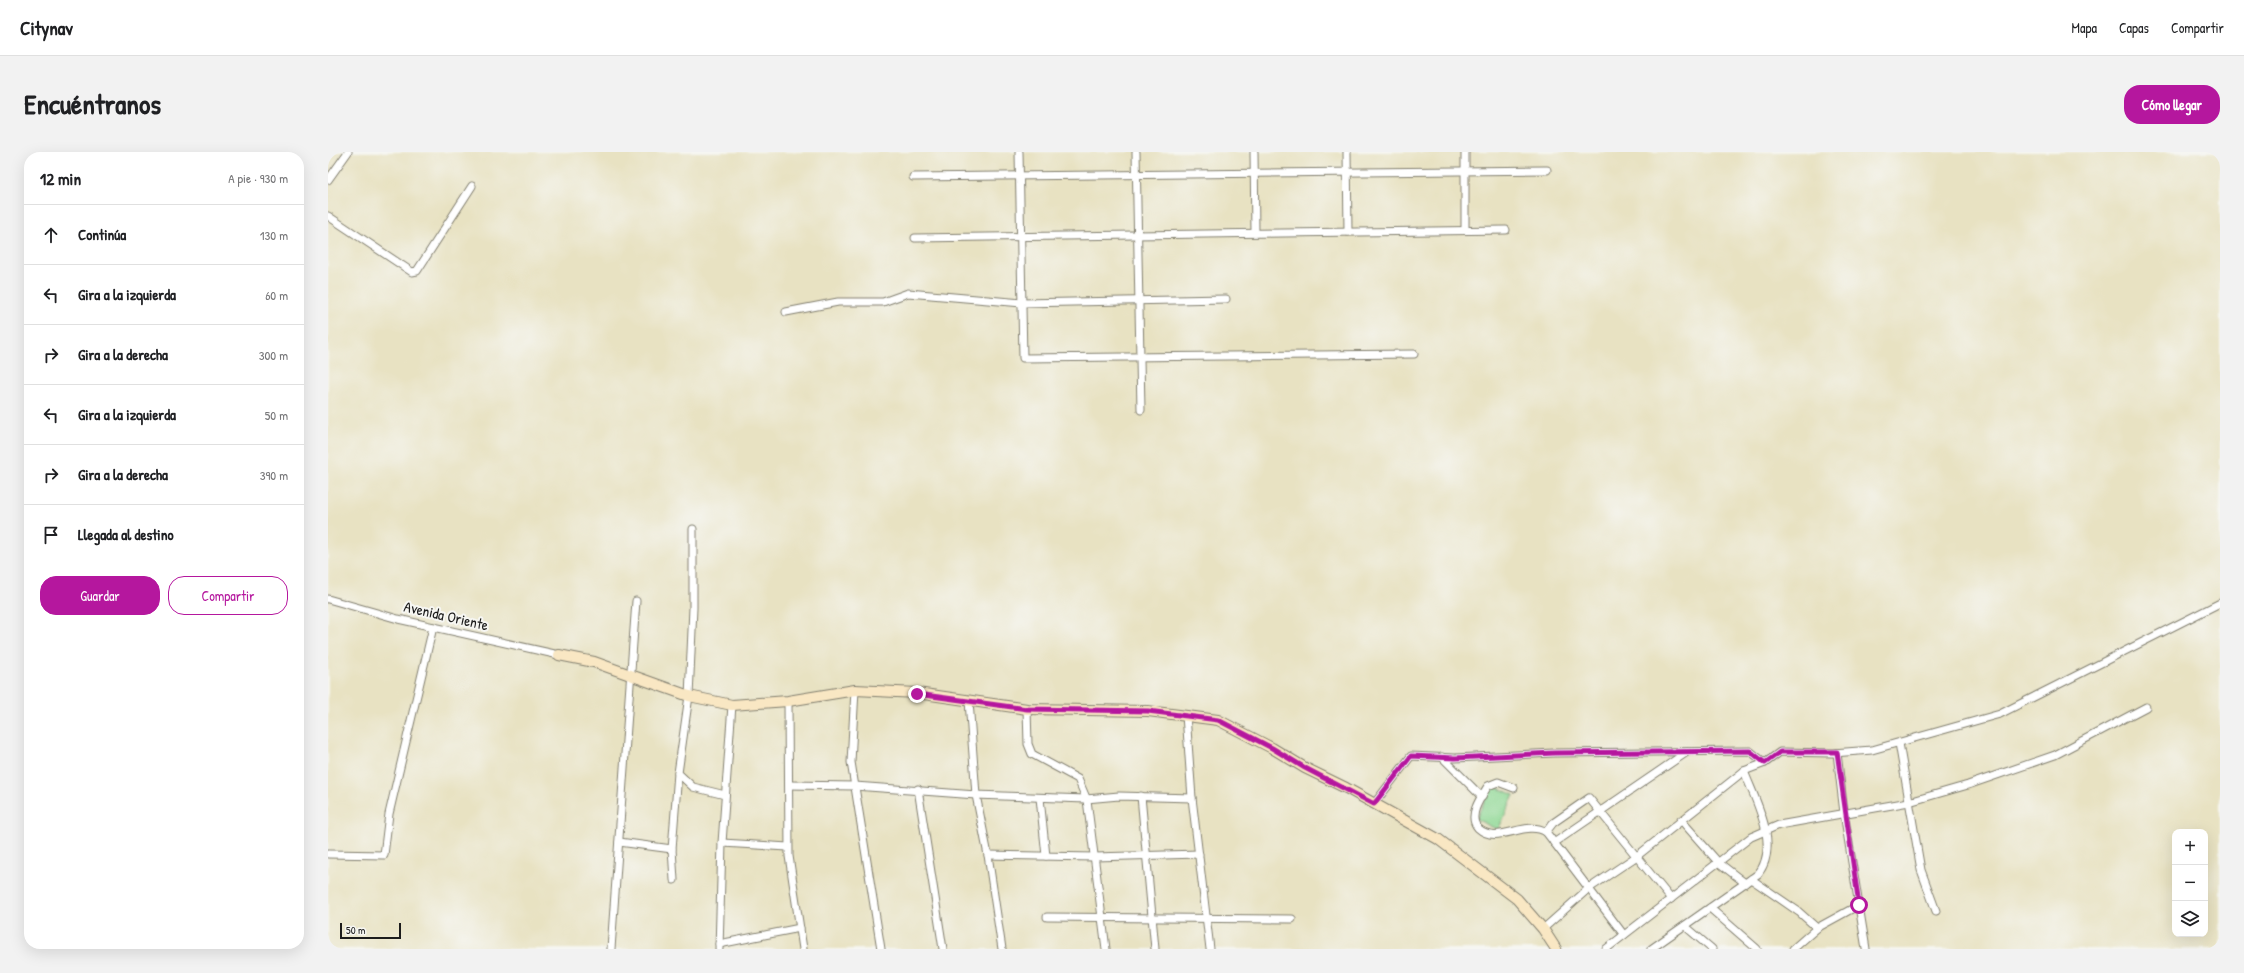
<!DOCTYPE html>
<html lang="es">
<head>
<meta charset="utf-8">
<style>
	:root { --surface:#fff; --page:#f2f2f2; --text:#202124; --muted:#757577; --line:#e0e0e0; --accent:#b5179e }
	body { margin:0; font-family:"Patrick Hand",sans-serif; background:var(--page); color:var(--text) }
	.controls { position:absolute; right:12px; bottom:12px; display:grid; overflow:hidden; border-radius:8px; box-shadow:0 4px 16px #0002 }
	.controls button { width:36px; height:36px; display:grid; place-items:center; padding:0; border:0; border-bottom:1px solid var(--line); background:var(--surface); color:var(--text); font:20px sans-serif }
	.scale { position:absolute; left:12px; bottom:10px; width:61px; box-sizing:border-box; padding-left:4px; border:2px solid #1c1c1c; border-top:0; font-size:11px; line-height:14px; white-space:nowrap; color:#1c1c1c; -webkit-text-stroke:3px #f6f6f2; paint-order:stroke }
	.stop { position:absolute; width:12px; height:12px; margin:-9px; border:3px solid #b5179e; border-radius:50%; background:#fff }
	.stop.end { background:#b5179e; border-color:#fff; box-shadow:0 1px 4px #0008 }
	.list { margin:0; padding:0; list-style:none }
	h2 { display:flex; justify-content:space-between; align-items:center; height:52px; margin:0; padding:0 16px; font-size:17px }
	h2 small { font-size:13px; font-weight:400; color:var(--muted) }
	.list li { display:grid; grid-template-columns:26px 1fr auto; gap:12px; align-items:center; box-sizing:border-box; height:60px; padding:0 16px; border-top:1px solid var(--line) }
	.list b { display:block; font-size:15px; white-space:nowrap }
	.list em { font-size:13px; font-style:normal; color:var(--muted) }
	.actions { display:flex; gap:8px; padding:12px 16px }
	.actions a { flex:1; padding:9px 0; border:1px solid var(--accent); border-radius:16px; text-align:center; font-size:14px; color:var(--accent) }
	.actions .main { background:var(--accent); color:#fff }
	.icon { flex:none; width:22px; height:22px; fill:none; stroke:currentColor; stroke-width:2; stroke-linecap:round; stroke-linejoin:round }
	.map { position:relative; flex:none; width:1892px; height:797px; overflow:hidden; border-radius:16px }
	header { display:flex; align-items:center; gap:24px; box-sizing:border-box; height:56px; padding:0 20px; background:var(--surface); border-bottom:1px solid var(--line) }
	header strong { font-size:19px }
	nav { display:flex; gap:22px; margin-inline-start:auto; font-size:14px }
	.intro { display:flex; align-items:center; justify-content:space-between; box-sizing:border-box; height:96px; padding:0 24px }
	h1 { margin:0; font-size:28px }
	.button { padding:10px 18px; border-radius:16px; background:var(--accent); color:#fff; font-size:14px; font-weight:700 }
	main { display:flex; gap:24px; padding:0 24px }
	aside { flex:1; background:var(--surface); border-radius:16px; box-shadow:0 4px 16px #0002 }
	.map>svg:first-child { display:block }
	.green { fill:#8fd894; stroke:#567a58 }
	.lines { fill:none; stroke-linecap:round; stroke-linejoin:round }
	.street-casing { stroke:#827f6f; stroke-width:9 }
	.secondary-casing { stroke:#827f6f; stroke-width:12 }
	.street { stroke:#fff; stroke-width:7 }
	.secondary { stroke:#f9e7c3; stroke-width:10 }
	.route { stroke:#b5179e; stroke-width:5 }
	.labels { text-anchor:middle; stroke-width:4; stroke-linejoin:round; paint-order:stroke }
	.street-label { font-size:15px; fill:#1c1c1c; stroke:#f6f6f2 }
</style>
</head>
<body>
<header>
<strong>Citynav</strong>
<nav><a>Mapa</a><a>Capas</a><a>Compartir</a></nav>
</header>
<div class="intro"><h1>Encuéntranos</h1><a class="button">Cómo llegar</a></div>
<main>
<aside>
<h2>12 min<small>A pie · 930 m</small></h2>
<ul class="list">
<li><svg class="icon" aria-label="ahead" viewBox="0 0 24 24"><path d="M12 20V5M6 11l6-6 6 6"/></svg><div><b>Continúa</b></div><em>130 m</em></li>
<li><svg class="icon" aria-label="left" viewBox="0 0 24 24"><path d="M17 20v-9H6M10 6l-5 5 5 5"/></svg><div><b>Gira a la izquierda</b></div><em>60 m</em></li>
<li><svg class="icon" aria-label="right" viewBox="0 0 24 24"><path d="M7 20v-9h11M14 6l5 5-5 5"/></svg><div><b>Gira a la derecha</b></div><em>300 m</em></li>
<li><svg class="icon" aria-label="left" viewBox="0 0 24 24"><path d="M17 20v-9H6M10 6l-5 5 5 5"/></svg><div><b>Gira a la izquierda</b></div><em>50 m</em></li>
<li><svg class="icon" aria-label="right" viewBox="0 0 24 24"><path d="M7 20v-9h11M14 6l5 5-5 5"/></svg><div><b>Gira a la derecha</b></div><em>390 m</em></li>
<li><svg class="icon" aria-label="arrive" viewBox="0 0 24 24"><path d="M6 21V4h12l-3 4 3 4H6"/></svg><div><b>Llegada al destino</b></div></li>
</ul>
<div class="actions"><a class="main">Guardar</a><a>Compartir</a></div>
</aside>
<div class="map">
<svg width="1892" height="797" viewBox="0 0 1892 797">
	<rect width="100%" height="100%" fill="#f6f6f2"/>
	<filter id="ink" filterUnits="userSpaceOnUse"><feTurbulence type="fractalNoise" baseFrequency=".025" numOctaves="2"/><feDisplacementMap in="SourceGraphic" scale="8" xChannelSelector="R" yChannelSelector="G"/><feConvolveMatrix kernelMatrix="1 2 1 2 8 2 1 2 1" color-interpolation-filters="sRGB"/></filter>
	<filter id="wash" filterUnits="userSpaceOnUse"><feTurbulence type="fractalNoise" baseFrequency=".012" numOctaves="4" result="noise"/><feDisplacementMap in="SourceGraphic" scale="16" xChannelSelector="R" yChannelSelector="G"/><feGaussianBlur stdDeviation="0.9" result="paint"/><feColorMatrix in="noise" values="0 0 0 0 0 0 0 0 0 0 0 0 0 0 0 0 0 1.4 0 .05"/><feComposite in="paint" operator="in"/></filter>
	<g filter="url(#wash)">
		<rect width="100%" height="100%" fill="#e8e2c2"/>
		<path class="green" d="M1164 633 1186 643 1170 678 1148 667Z"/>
	</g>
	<g filter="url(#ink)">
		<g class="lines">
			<g class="street-casing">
				<g id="street">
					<path d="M691 0 695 206 1086 202"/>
					<path d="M808 0 813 258"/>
					<path d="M926 0 927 81"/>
					<path d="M1019 0 1020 80"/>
					<path d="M1137 0V78"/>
					<path d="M585 25 1219 18"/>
					<path d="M0 28 20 0"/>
					<path d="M0 64 84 120 89 119 144 34"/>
					<path d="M587 86 1178 78"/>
					<path d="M458 160 510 150H555L580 141 694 151 898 147"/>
					<path d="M0 447 70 467 231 503"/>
					<path d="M527 538 523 610 553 797"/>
					<path d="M460 549 461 704 475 797"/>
					<path d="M641 549 648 643 660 703 674 797"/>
					<path d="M699 557 700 592 704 602 750 627 759 648 778 797"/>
					<path d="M858 563 864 646 882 797"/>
					<path d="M1571 591 1593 718 1608 759"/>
					<path d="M1509 601 1516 661 1538 797"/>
					<path d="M1114 605 1154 645"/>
					<path d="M350 621 365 635 397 643"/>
					<path d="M461 633 527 634 648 643 758 647 791 644 864 646"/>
					<path d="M1186 636 1170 630 1160 634C1153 645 1139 664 1150 676 1169 694 1197 667 1218 680"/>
					<path d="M590 637 615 797"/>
					<path d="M813 644 827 797"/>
					<path d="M712 646 718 704"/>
					<path d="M1046 652 1083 604 1127 606 1226 601 1422 599 1437 611 1452 600 1505 601 1544 598 1672 562 1892 451"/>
					<path d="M1353 668 1390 710 1417 731"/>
					<path d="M291 690 344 697"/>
					<path d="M394 691 460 695"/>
					<path d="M1226 691 1359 600"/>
					<path d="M0 702 56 703 61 662 105 475"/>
					<path d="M660 703 767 705 871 702"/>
					<path d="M1423 727 1471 760 1489 776"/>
					<path d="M346 728 344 697 350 621 361 544 365 456V377"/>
					<path d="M1382 756 1429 797"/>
					<path d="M719 765 964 767"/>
					<path d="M1357 774 1384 797"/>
					<path d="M1215 777 1260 737 1309 704 1416 619 1437 611"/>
					<path d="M1296 783 1218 680 1225 671 1261 646 1343 747"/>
					<path d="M391 792 472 776"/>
					<path d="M283 797 308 449"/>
					<path d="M391 797 394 691 404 553"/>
					<path d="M1278 797 1423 685 1451 673 1581 650 1640 633 1727 603 1818 555"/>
					<path d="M1323 797 1430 722C1453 693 1427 648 1416 619"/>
					<path d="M1465 797 1489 776 1531 753"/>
				</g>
			</g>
			<g class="secondary-casing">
				<path id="secondary" d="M231 503 266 510 361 544 404 553 460 549 527 538 589 541 699 557 820 559 890 568 944 596 977 616 1018 636 1110 687 1189 747 1215 777 1228 797"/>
			</g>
			<use href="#street" class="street"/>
			<use href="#secondary" class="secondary"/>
		</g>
	</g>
	<g class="lines" filter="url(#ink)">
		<path class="route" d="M589 542 699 557 820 559 890 568 944 596 977 616 1046 652 1083 604 1127 606 1226 601 1422 599 1437 611 1452 600H1509L1531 753"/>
	</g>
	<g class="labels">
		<g class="street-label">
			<text transform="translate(118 464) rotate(13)" y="5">Avenida Oriente</text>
		</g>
	</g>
</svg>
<div class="controls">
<button>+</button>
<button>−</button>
<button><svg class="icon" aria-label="layers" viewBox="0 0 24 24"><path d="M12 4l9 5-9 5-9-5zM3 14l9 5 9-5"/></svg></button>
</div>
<div class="scale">50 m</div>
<div class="stop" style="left:1531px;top:753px"></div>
<div class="stop end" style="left:589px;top:542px"></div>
</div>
</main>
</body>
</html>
